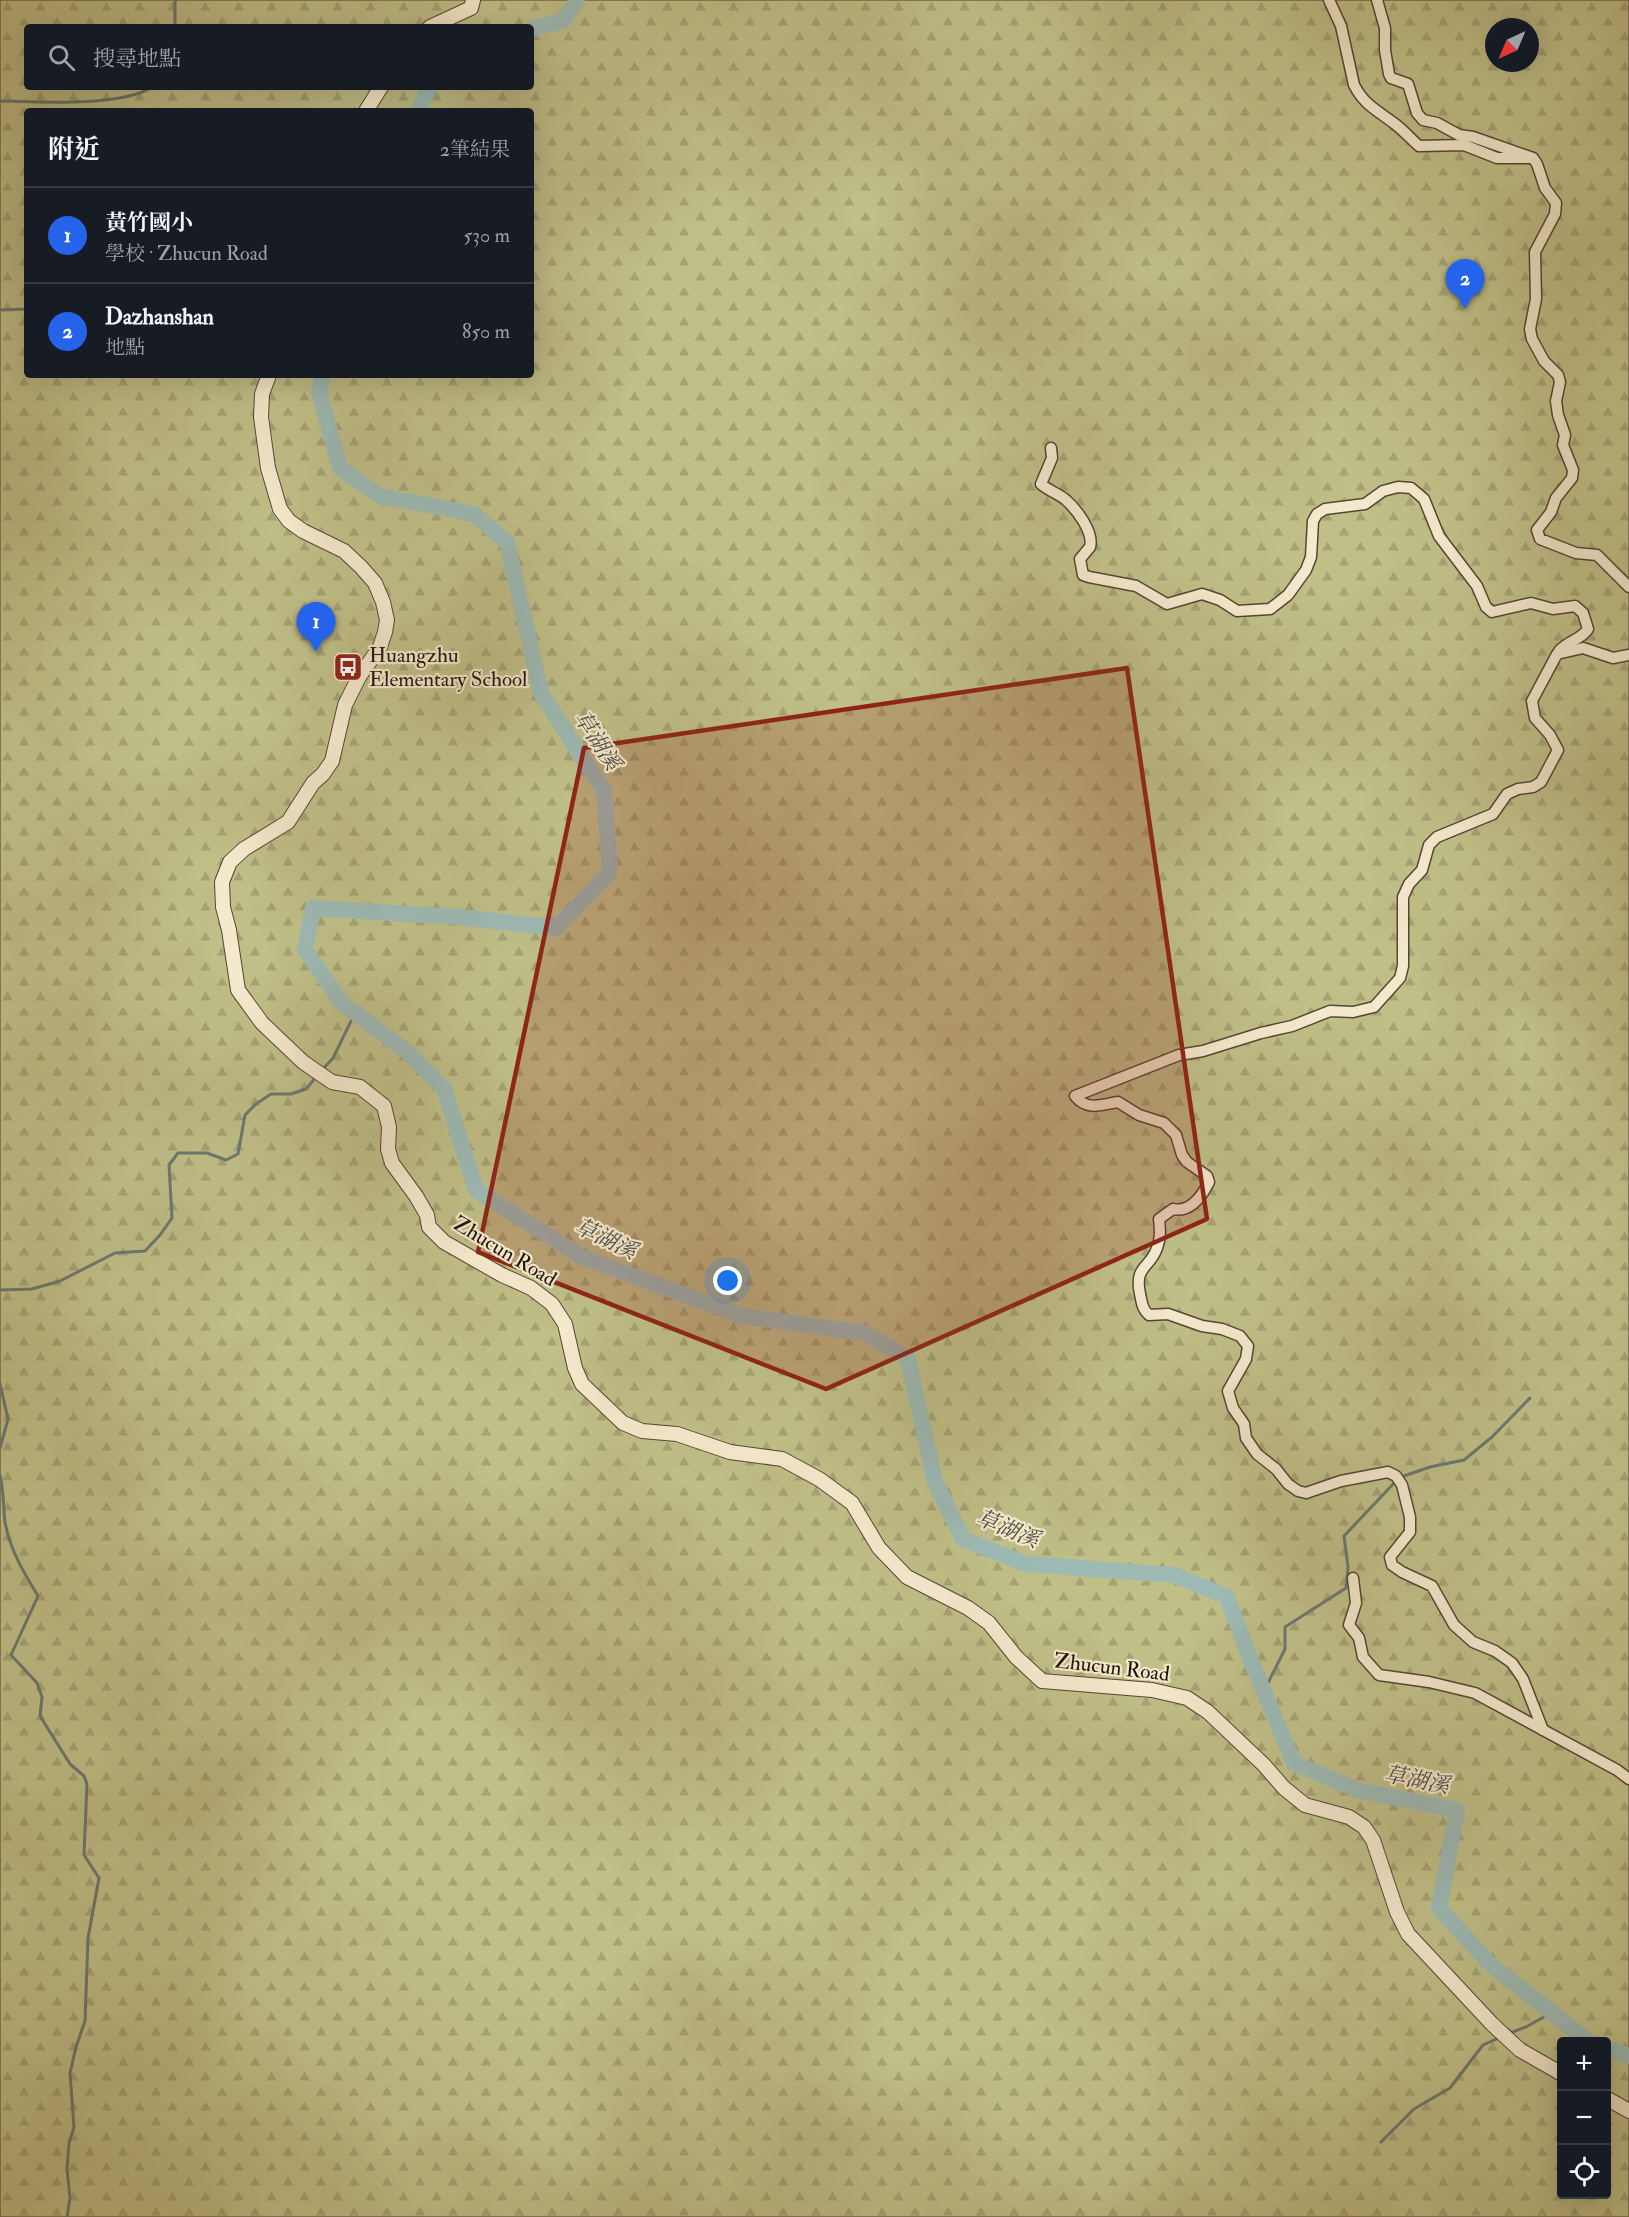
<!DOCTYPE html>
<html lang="zh-TW">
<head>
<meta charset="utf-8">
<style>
	:root { --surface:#171b24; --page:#20242c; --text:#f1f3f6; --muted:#9ea1a6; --line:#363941; --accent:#2563eb }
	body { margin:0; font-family:"IM FELL Double Pica","Noto Serif TC",serif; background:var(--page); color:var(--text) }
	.controls { position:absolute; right:18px; bottom:18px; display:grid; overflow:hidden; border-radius:6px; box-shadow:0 6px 24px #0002 }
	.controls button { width:54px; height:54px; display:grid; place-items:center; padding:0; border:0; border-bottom:2px solid var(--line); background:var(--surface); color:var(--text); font:30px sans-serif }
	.compass { position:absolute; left:1485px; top:18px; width:54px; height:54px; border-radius:50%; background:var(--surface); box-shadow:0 6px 24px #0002; rotate:224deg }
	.you { position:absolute; left:728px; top:1281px; width:21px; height:21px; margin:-15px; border:4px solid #fff; border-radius:50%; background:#1a73e8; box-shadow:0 0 0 9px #1a73e833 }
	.badge { display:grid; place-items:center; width:39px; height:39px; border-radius:50%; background:var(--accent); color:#fff; font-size:20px; font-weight:700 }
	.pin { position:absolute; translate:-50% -50px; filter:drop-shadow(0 2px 3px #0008) }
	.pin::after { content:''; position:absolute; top:32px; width:21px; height:18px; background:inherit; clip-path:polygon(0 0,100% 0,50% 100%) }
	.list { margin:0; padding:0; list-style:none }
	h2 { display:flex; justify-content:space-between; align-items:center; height:78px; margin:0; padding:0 24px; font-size:26px }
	h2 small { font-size:20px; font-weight:400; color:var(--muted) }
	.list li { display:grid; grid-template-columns:39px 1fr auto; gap:18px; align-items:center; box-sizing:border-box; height:96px; padding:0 24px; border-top:2px solid var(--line) }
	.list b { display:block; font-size:22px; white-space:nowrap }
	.list p { margin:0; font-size:20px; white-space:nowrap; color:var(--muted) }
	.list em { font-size:20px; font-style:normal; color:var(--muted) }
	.icon { flex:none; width:33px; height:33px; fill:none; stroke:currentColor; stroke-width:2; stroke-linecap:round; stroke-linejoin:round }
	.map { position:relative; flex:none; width:1629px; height:2217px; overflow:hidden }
	.search { position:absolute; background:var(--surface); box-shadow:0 6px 24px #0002; left:24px; top:24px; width:510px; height:66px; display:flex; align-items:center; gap:15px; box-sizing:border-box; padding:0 21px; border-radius:6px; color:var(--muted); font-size:22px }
	.panel { position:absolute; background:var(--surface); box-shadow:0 6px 24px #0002; left:24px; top:108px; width:510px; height:270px; border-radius:6px }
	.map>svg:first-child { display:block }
	.forest { fill:url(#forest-firs); stroke:#6f6a49; stroke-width:1.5; fill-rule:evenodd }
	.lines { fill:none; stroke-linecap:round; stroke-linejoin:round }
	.stream { stroke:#6a7871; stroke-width:3 }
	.river { stroke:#9dbab5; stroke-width:16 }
	.minor-casing { stroke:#524734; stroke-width:13 }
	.tertiary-casing { stroke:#524734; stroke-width:16 }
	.minor { stroke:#f5e9cd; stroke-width:10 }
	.tertiary { stroke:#f5e9cd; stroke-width:14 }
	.marked { fill:#8f2418; fill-opacity:0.2; stroke:#8f2418; stroke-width:4.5; stroke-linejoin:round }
	.labels { text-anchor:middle; stroke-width:4.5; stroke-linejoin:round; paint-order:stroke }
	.poi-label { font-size:21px; fill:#1e150a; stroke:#f5e9cd; text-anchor:start }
	.street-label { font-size:21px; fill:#1e150a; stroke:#f5e9cd }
	.water-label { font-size:22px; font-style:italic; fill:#4a4f46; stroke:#f5e9cd }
</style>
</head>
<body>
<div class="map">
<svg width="1629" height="2217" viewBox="0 0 1629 2217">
	<defs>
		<pattern id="forest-firs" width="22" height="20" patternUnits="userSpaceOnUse" patternTransform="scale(1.5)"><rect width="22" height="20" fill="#c0bf88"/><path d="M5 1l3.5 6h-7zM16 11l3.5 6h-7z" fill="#a5a374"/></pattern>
	</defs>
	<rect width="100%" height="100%" fill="#efddb2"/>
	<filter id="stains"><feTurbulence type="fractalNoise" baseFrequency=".00333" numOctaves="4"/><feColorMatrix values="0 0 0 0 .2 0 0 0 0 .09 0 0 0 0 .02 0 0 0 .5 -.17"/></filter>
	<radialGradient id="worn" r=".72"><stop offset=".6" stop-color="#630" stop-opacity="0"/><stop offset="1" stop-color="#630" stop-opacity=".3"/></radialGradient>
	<path class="forest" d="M0 0H1629V2217H0ZM27 27H531V87H27ZM1494 27H1530V63H1494ZM27 111H531V375H27ZM1562 2042H1606V2194H1562Z"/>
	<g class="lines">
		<g class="stream">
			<path d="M175 27V0"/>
			<path d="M0 101C37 102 122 107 152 87"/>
			<path d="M0 310 27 309"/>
			<path d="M323 1069 333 1058 355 1013"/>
			<path d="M0 1290 32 1289 60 1281 115 1253 145 1251 160 1235 172 1218 169 1165 178 1153H207L226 1160 238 1154 245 1115 256 1104 271 1094H291L306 1089 316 1077"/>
			<path d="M0 1384 8 1419 0 1448"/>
			<path d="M0 1475C4 1491 3 1507 5 1522 10 1550 24 1573 38 1596L11 1655 37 1683 42 1697 40 1716 70 1764 84 1776 87 1784 84 1855 99 1878 88 1938 85 2021 76 2047 70 2073 74 2127 69 2143 67 2169 70 2198 67 2217"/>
			<path d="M1401 1477 1430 1467 1464 1460 1492 1437 1530 1398"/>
			<path d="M1264 1691 1285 1649V1627L1346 1588 1348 1567 1344 1536 1396 1481"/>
			<path d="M1510 2033 1526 2027 1551 2013"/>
			<path d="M1381 2142 1414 2109 1450 2088 1483 2045 1501 2037"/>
		</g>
		<g class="river">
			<path d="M531 29 563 21 577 0"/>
			<path d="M418 111 430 87"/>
			<path d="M323 375 319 393 340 468 380 496 474 514 507 542 541 693 604 791 610 872 556 928 458 917 313 908 305 950 342 1003 406 1051 444 1089 476 1190 582 1257 742 1316 865 1333 908 1359 935 1482 963 1539 1026 1564 1175 1575 1227 1597 1252 1663 1294 1763 1357 1790 1457 1810 1439 1908 1490 1964 1589 2042"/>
			<path d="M1606 2048 1629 2056"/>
		</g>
		<g class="minor-casing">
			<g id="minor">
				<path d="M1329 0 1341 26 1354 85C1365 106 1377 110 1395 124 1403 130 1411 139 1419 146L1464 145 1497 158H1529"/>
				<path d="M1377 0 1385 28V50L1389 74 1391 78 1408 84 1417 113 1423 120 1437 123 1459 135 1473 137 1533 158 1537 164 1545 188 1556 203 1555 214 1535 252 1536 299 1530 329 1532 339 1544 361 1558 375 1560 382 1556 401 1558 415 1565 435 1563 445 1573 470 1572 478 1556 498 1551 512 1537 530 1540 539 1576 553 1597 555 1629 587"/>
				<path d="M1051 448 1052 458 1041 484C1049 491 1059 494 1066 500 1077 510 1094 532 1090 547L1080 559 1083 575 1089 577 1136 586 1167 604 1202 594 1220 600 1237 611 1270 609 1288 595 1306 570 1311 557 1313 521 1317 514 1325 509 1365 504 1383 491 1398 487 1411 488 1424 499 1439 536 1477 586 1486 607 1492 612 1531 603 1553 609 1575 606 1583 613 1588 629C1581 640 1567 641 1559 651"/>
				<path d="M1353 1578 1356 1603 1349 1625 1359 1638 1363 1657 1379 1675 1429 1682 1475 1693 1617 1770 1629 1779"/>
				<path d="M1543 1730 1523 1679 1512 1663 1495 1651 1473 1642 1454 1625 1432 1586 1402 1572 1392 1565 1390 1557 1410 1532V1517L1402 1485 1396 1476 1388 1472 1341 1481 1306 1493 1298 1491 1288 1484 1276 1469 1257 1454 1246 1438 1244 1424 1233 1408 1228 1391 1246 1359 1248 1346 1240 1336 1222 1329 1202 1326 1168 1314 1149 1315C1142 1309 1142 1303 1140 1294 1134 1265 1150 1269 1157 1248 1161 1238 1160 1229 1159 1219L1173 1209C1191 1213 1202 1196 1209 1182L1207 1176 1187 1162 1182 1155 1176 1135 1164 1123 1139 1115 1118 1102C1101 1105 1087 1111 1075 1096L1179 1055 1203 1051 1261 1033 1292 1026 1330 1011 1353 1012 1374 1007 1400 978 1403 966V897L1409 884 1422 870 1429 845 1437 837 1493 814 1507 794 1518 789 1533 787 1541 782 1558 750 1550 735 1535 718 1532 701 1557 654 1583 648 1613 658 1629 655"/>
			</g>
		</g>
		<g class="tertiary-casing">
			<g id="tertiary">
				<path d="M430 27 471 8 473 0"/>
				<path d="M366 111 381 87"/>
				<path d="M269 375 262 394 261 417 268 468 280 509 289 521 303 531 344 551 361 567 375 583 383 602 387 620 385 632 380 647 359 677 345 705 332 761 323 774 313 783 288 822 244 849 230 862 222 882 223 907 229 930 238 990 262 1023 303 1062 332 1082 360 1087 384 1106 389 1127 388 1149 392 1163 416 1196 427 1215 429 1227 444 1242 502 1275 531 1288 552 1304 565 1324 575 1368 582 1384 623 1423 642 1431 677 1434 730 1452 782 1459 819 1479 852 1503 879 1548 907 1577 968 1608 989 1623 1016 1657 1042 1681 1152 1690 1187 1698 1208 1712 1264 1765 1284 1788 1305 1805 1349 1817 1364 1827 1373 1840 1397 1912 1408 1934 1492 2024 1520 2050 1562 2074"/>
				<path d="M1606 2098 1629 2111"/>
			</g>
		</g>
		<use href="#minor" class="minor"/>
		<use href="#tertiary" class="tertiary"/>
	</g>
	<path class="marked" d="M1127 668 1207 1219 826 1389 478 1252 584 748Z"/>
	<defs>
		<g id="bus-square" transform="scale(1.5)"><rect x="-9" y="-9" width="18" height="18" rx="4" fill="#8f2418" stroke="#f5e9cd"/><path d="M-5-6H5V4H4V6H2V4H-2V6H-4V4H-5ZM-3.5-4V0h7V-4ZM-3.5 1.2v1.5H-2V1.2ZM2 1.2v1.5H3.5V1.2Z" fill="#fff"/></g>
	</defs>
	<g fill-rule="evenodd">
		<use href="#bus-square" x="348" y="667"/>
	</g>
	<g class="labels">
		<g class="poi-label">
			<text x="369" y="662">Huangzhu<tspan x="369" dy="24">Elementary School</tspan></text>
		</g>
		<g class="street-label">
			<text transform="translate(505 1251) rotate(31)" y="7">Zhucun Road</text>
			<text transform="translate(1112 1667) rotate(7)" y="7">Zhucun Road</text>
		</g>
		<g class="water-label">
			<text transform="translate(598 740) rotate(57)" y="8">草湖溪</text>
			<text transform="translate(606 1238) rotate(25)" y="8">草湖溪</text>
			<text transform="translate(1008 1528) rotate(22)" y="8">草湖溪</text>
			<text transform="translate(1417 1779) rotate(11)" y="8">草湖溪</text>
		</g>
	</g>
	<rect width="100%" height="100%" filter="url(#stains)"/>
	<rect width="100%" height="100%" fill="url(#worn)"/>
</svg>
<div class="controls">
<button>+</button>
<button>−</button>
<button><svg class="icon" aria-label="locate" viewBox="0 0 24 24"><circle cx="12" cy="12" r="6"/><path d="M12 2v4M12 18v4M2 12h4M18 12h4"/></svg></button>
</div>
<svg class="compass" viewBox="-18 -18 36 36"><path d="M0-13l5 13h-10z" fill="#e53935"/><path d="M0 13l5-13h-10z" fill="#9ea1a6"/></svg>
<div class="you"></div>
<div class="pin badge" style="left:316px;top:652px">1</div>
<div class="pin badge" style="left:1465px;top:309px">2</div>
<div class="search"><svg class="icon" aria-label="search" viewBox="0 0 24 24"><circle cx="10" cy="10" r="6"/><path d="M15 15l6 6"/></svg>搜尋地點</div>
<section class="panel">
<h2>附近<small>2筆結果</small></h2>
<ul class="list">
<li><span class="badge">1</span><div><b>黃竹國小</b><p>學校 · Zhucun Road</p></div><em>530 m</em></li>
<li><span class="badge">2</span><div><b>Dazhanshan</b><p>地點</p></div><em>850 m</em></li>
</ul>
</section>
</div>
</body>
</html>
